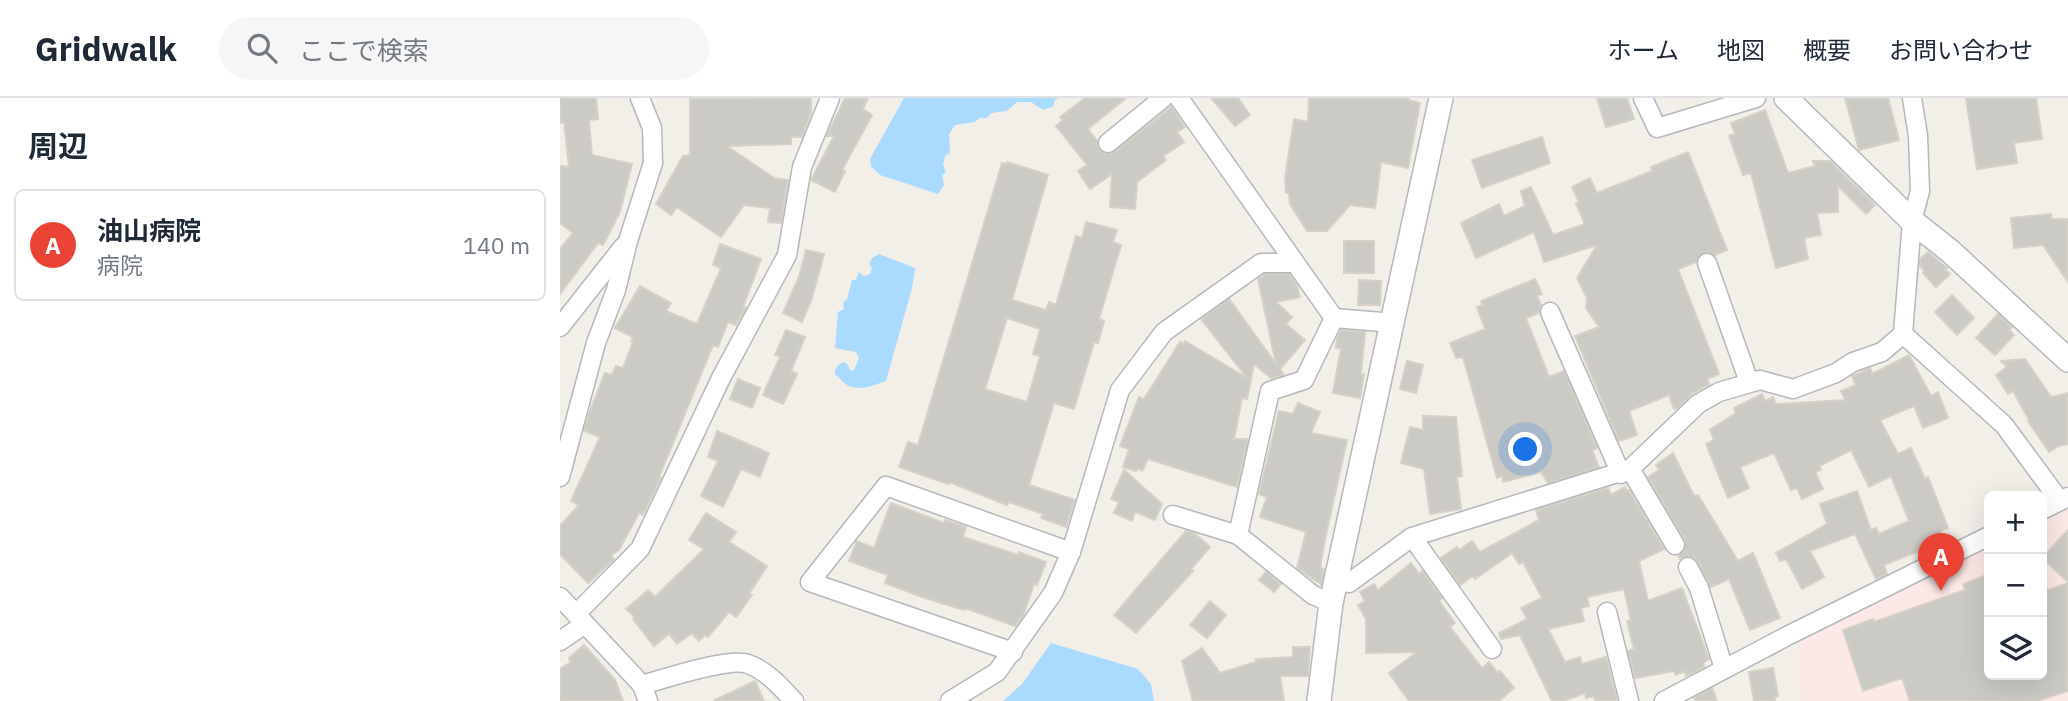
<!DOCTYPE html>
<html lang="ja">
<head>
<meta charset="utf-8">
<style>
	:root { --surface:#fff; --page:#f6f6f7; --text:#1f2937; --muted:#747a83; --line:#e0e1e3; --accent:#ea4335 }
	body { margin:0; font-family:"IBM Plex Sans","Noto Sans JP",sans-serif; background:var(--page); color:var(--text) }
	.controls { position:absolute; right:21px; bottom:21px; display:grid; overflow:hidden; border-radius:10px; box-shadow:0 7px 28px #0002 }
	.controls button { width:63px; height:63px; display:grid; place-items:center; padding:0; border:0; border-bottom:2px solid var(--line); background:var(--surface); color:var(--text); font:35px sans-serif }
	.you { position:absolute; left:966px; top:352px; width:24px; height:24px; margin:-18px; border:5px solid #fff; border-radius:50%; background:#1a73e8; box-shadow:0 0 0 10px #1a73e833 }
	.badge { display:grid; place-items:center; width:46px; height:46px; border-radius:50%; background:var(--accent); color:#fff; font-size:23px; font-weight:700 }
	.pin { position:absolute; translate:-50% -58px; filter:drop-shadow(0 2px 4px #0008) }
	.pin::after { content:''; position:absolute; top:37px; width:24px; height:21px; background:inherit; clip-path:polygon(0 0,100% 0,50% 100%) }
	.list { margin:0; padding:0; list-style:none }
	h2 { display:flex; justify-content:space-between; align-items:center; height:91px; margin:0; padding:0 28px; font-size:30px }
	h2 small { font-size:23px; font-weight:400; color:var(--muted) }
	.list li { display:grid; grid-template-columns:46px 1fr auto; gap:21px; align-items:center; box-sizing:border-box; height:112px; margin:0 14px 14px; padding:0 14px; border:2px solid var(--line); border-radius:10px }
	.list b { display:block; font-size:26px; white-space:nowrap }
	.list p { margin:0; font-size:23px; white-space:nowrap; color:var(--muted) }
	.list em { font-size:23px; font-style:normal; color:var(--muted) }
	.icon { flex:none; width:38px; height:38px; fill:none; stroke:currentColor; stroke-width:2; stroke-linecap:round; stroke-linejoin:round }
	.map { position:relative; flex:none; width:1508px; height:603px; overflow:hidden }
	header { display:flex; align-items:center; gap:42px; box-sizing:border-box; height:98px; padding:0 35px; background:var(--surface); border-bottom:2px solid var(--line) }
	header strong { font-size:33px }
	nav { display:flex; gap:38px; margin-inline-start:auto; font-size:24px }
	.search { width:490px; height:63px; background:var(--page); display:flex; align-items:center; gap:18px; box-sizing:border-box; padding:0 24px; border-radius:38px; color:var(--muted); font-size:26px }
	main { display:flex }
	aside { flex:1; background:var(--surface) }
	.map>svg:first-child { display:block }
	.medical { fill:#fce8e6 }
	.water { fill:#aadaff }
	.building { fill:#cccac5; stroke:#d6d1c6; stroke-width:2; fill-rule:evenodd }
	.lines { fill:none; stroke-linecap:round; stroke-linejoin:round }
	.minor-casing { stroke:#b5b8bc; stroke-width:21 }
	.tertiary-casing { stroke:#b5b8bc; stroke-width:26 }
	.minor { stroke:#fff; stroke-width:18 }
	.tertiary { stroke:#fff; stroke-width:23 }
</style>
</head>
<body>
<header>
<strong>Gridwalk</strong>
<div class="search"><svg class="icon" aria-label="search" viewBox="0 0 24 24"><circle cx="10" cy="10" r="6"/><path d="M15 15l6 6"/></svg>ここで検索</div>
<nav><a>ホーム</a><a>地図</a><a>概要</a><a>お問い合わせ</a></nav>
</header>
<main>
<aside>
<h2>周辺<small></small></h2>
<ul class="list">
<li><span class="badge">A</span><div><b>油山病院</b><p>病院</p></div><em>140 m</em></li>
</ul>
</aside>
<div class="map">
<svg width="1508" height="603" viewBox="0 0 1508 603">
	<rect width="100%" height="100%" fill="#f1efe8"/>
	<path class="medical" d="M1508 404V603H1240L1238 542 1429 444V577H1482V417Z"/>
	<g class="water">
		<path d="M344 0H498L494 3V8L483 12 471 4H457L447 13 431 15 427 20H420L415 24 395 27 389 36 390 55 385 58 383 67 386 74 382 77 384 87 378 96 320 77 311 68 310 61Z"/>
		<path d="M319 156 355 170 352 190 326 283C312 288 295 295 283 284 280 281 278 278 275 276V272L279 266 284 264 288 267 290 273 294 272 299 260 296 254 275 250 278 214 284 211 283 205 287 201 292 182H296L299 174 304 178 310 176 312 170 309 166 312 160Z"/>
		<path d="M491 545 578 571 591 586 594 603H443L462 586Z"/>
	</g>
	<g class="building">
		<path d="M0 0H36L38 21 29 22 32 57 72 66 60 114 43 147 38 145 0 196V151L13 135 0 125V68L9 69 4 24 0 25Z"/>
		<path d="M251 0V15L242 39H231V46L167 48 214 80 228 82 221 125 208 124 210 110 184 107 161 139 117 109 111 117 96 106 123 58 130 57V1Z"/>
		<path d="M285 0H308L303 11 312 17 282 72 285 73 275 94 251 82 274 38H267Z"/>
		<path d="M525 0H566L528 31 537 43 539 52 545 56 555 54 611 9 625 29 617 34 624 44 603 58 606 62 577 84 575 111 550 109 552 76 530 91 518 73 527 67 496 28 503 22 500 19Z"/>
		<path d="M651 0H678L690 17 675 28Z"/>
		<path d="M749 0H849L848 2 860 5 848 70 821 64 815 110 790 107 767 133H747L730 106 729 95H726L725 80 734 21 748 24Z"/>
		<path d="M1037 0H1067L1074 21 1046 29Z"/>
		<path d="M1285 0H1328L1339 42 1299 52Z"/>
		<path d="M1406 0H1476L1482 41 1454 45 1457 65 1417 71Z"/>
		<path d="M1205 12 1228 75 1255 68 1253 63H1270L1315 107 1306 116 1278 88V114L1257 115 1261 137 1244 140 1248 161 1216 170 1191 75 1183 77 1169 38 1175 36 1171 25Z"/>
		<path d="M982 39 990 65 922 90 912 62Z"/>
		<path d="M1128 54 1167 152 1155 157 1148 154 1143 155 1136 164 1118 171 1159 276 1147 281 1149 286 1132 296 1119 309 1114 311 1109 297 1069 313 1077 337 1059 343 1015 238 1039 229 1026 210 1027 200 1017 180 1037 147 984 164 974 134 916 160 901 125 939 106 944 118 965 108 961 93 971 89 993 137 1025 126 1016 105 1019 104 1012 89 1030 80 1037 95 1092 73 1091 69Z"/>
		<path d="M447 64 488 77 452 202 486 212 489 204 496 207 516 138 522 140 526 124 557 132 553 144 561 147 539 221 544 223 538 245 534 244 514 311 494 305 469 387 515 402 506 429 481 420 483 416 449 404 447 407 389 384 388 386 339 369 348 344 358 347 442 65 446 66ZM447 220 480 231 473 256 480 258 467 304 425 291Z"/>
		<path d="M1491 116 1492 121H1508V184L1483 147 1454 150 1451 120Z"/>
		<rect x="784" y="143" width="30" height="32"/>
		<path d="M160 146 201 161 183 209 186 210 176 227 168 224 158 249 153 247 99 379 101 380 83 417 79 415 59 452 51 457 54 461 28 485 0 456V428L19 407 11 403 40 339 24 333 30 313 45 275 52 277 56 268 63 270 73 244 71 243 73 239 55 230 80 188 111 205 106 213 137 226 161 170 153 167Z"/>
		<path d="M246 152 264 156 252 200 242 224 223 215 239 179Z"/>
		<path d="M1368 154 1387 170 1385 171 1390 176 1376 189 1363 175 1365 173 1360 168V161Z"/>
		<path d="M706 176H729L737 188 740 199 716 204 732 219 726 226 745 242 720 271 724 277 712 281 694 266 687 301 682 300 674 341H688L677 389 588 361 582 373 578 370 576 373 563 369 569 351 560 348 579 299 584 301 620 244 623 246 625 243 687 280 641 221 669 201 716 266 698 181Z"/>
		<path d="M975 181 982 196 977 198 981 207 979 215 966 220 989 279 1004 273 1037 350 1032 352 1039 369 988 385 981 374 943 384 942 378 937 380 903 259 896 260 890 245 925 231 917 209 923 207 921 203Z"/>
		<path d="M799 182 821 183 820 207H798Z"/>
		<path d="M1392 197 1414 220 1397 237 1375 214Z"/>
		<path d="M1438 216 1452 229 1449 232 1454 237 1435 257 1416 240Z"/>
		<path d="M226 232 245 239 231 273 237 276 223 306 203 297 220 259 215 257Z"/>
		<path d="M781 232 805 234 801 276H804L800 300 773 295 781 250H776L777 240Z"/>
		<path d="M1349 257 1371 298 1378 294 1388 320 1363 330 1354 308 1320 322 1338 356 1351 350 1365 381 1368 379 1388 430 1380 433 1384 443 1324 467 1327 476 1316 481 1295 436 1250 453 1264 479 1242 491 1226 461 1220 463 1216 455 1267 426 1260 406 1297 393 1311 432 1316 430 1319 436 1349 423 1331 378 1309 389 1291 352 1259 368 1261 372 1255 374 1263 391 1242 401 1237 390 1231 392 1214 355 1180 369 1189 390 1168 400 1146 346 1154 342 1150 332 1176 315 1174 310 1202 296 1205 303 1213 299 1216 306 1285 302 1281 293 1296 287 1292 278 1310 270 1312 276Z"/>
		<path d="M1465 261 1491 299 1508 295V346L1499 348 1489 354 1468 323 1469 322 1453 293 1448 296 1436 277 1447 269 1441 263Z"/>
		<path d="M847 263 863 267 856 295 840 291Z"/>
		<path d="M178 281 200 290 192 310 170 301Z"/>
		<path d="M738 305 760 314 751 335 787 342 765 441 760 470 764 471 761 486 737 470 746 434 700 419 707 399 699 396 719 313 733 316Z"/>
		<path d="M863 318 896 319 902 378 897 379 901 411 870 416 864 371 841 365 850 329 863 332Z"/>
		<path d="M157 333 209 355 200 379 181 371 163 409 141 398 158 363 148 359Z"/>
		<path d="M1113 355 1134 398 1138 397 1178 463 1193 455 1220 520 1190 532 1169 481 1151 489 1135 460 1128 458 1120 461 1118 458 1125 452V442L1088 379 1099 372 1096 367Z"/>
		<path d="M564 372 602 406 595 422 575 414 572 423 554 415 559 404 551 401Z"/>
		<path d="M1065 389 1067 393 1069 392 1104 451 1079 463 1088 503 1122 490 1149 561 1143 565 1144 569 1126 578 1125 573 1116 577 1114 573 1075 580 1068 553 1074 551 1067 523 1071 522 1064 491 1027 499 1029 508 1021 510 1024 523 988 531 1005 564 1020 559 1022 566 1046 559 1057 603H1035L1034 598 1026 600 1025 595 1003 603H992L960 537 941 541 939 535 967 521 961 510 982 500 963 464 959 466 952 455 915 481 913 478 900 487 881 460 897 449 899 452 912 443 920 454 979 422 976 412 1048 390 1051 397Z"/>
		<path d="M331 405 384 425 385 422 406 429 403 439 458 457 459 454 486 464 477 487 474 486 463 518 455 528 405 510 404 512 362 499 325 485 328 477 289 463 297 443 314 450Z"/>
		<path d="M146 415 176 434 169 444 207 468 189 496 192 497 176 519 169 514 148 539 145 537 139 543 132 535 117 546 109 536 94 548 73 521 75 519 66 511 88 492 95 499 144 451 129 442Z"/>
		<path d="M1508 432V484L1482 460Z"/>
		<path d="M626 433 635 436 650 449 631 471 633 473 576 535 554 517Z"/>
		<path d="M851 465 859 476 862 473 882 500 879 503 895 525 890 529 922 570 929 564 938 575 940 573 954 590 939 603H849L829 575 857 554 806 555V521L798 507 805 503 800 494 814 486 818 492Z"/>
		<path d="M706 474 721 486 714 494 699 482Z"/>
		<path d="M1429 476V577H1482V494L1508 485V593L1477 603H1350L1342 580 1303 593 1283 532 1313 521 1314 524 1405 492 1403 486Z"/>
		<path d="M650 503 666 517 647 540 630 527Z"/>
		<path d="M24 547 55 582 63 603H0V571L11 564 9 560Z"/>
		<path d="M733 549H750L748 578H720L724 603H633L622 563 642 550 660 575 696 564V561L733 559Z"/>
		<path d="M1213 570 1218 598 1215 599V603H1194L1189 574Z"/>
		<path d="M195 583 204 603H153Z"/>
		<path d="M1152 590 1157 603H1136L1134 600Z"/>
	</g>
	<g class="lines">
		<g class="minor-casing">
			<g id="minor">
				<path d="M619 0 774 220 834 225"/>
				<path d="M1083 0 1097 30 1196 0"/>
				<path d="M548 45 603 0"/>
				<path d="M1147 165 1189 284"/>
				<path d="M990 214 1061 376"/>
				<path d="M0 229 63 149"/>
				<path d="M1343 236 1444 327 1500 403"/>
				<path d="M1070 371 1115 447"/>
				<path d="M0 379 36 245 56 192 68 143 93 65 92 30 80 0"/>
				<path d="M1482 412 1508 399"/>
				<path d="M613 417 678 437 753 497 771 505"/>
				<path d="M678 437 710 293 744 282 774 220"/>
				<path d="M852 439 932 551"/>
				<path d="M1128 469 1139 490 1164 571"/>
				<path d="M776 482 789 485 852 439 1070 371 1138 306 1159 294 1200 282 1233 291 1276 275 1293 264 1322 254 1343 236 1352 123 1360 93 1358 38 1352 0"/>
				<path d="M0 499 82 587 88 603"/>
				<path d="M1047 514 1069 603"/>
				<path d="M16 516 80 451 161 280 227 157 242 69 270 0"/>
				<path d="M0 543 25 526"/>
				<path d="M453 554 250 484 326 388 511 454"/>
				<path d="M82 587C103 581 170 559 188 566 207 573 220 588 234 603"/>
				<path d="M390 603 437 574 493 495 511 454 560 292 604 234 701 165H734"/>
				<path d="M1104 603 1229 537 1429 438"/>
			</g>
		</g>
		<g class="tertiary-casing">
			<g id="tertiary">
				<path d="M1226 0 1352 123 1390 153 1508 262"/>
				<path d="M759 603 771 505 881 0"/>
			</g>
		</g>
		<use href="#minor" class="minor"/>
		<use href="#tertiary" class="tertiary"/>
	</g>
</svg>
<div class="controls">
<button>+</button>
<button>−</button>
<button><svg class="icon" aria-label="layers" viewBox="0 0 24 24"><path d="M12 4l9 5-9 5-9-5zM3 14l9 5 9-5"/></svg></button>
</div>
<div class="you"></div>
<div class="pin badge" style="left:1381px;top:493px">A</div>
</div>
</main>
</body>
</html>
